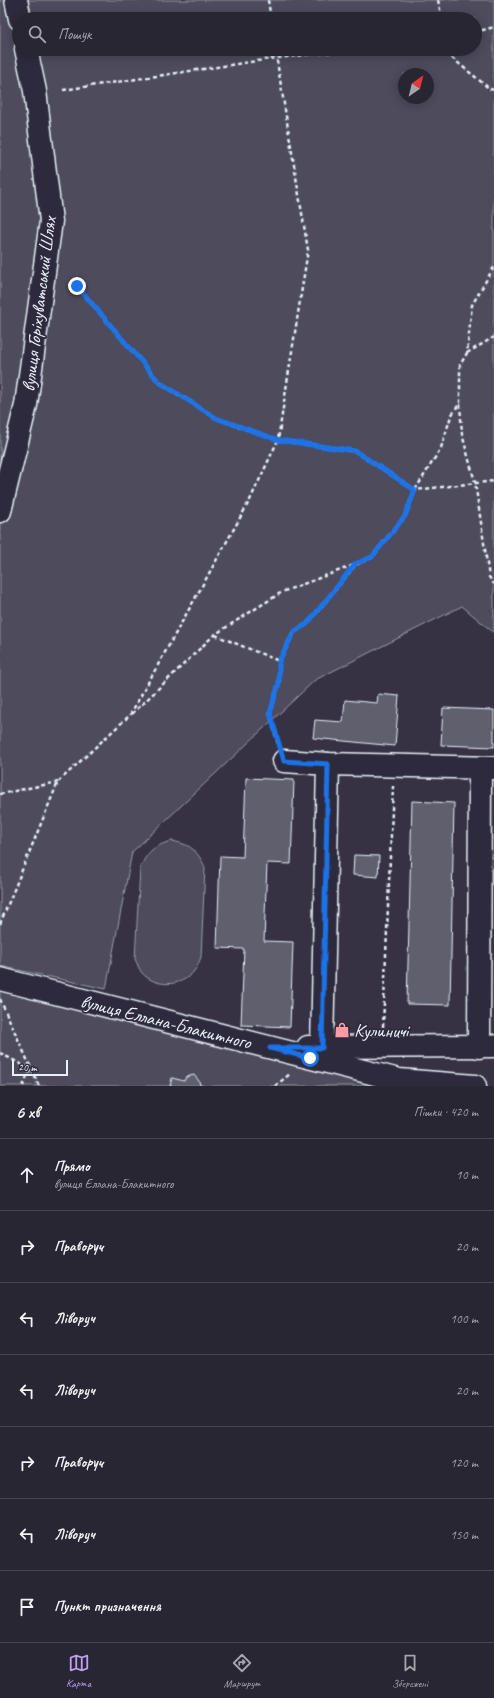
<!DOCTYPE html>
<html lang="uk">
<head>
<meta charset="utf-8">
<style>
	:root { --surface:#282633; --page:#302e3b; --text:#f1f3f6; --muted:#a5a5ac; --line:#44434e; --accent:#bca0f2 }
	body { margin:0; font-family:Caveat,sans-serif; background:var(--page); color:var(--text) }
	.compass { position:absolute; left:398px; top:68px; width:36px; height:36px; border-radius:50%; background:var(--surface); box-shadow:0 2px 10px #0003; rotate:35deg }
	.scale { position:absolute; left:12px; bottom:10px; width:56px; box-sizing:border-box; padding-left:4px; border:2px solid #e8f1f8; border-top:0; font-size:11px; line-height:14px; white-space:nowrap; color:#e8f1f8; -webkit-text-stroke:3px #2f2a3d; paint-order:stroke }
	.stop { position:absolute; width:12px; height:12px; margin:-9px; border:3px solid #1a73e8; border-radius:50%; background:#fff }
	.stop.end { background:#1a73e8; border-color:#fff; box-shadow:0 1px 4px #0008 }
	.list { margin:0; padding:0; list-style:none }
	h2 { display:flex; justify-content:space-between; align-items:center; height:52px; margin:0; padding:0 16px; font-size:17px }
	h2 small { font-size:13px; font-weight:400; color:var(--muted) }
	.list li { display:grid; grid-template-columns:26px 1fr auto; gap:12px; align-items:center; box-sizing:border-box; height:72px; padding:0 16px; border-top:1px solid var(--line) }
	.list b { display:block; font-size:15px; white-space:nowrap }
	.list p { margin:0; font-size:13px; white-space:nowrap; color:var(--muted) }
	.list em { font-size:13px; font-style:normal; color:var(--muted) }
	.icon { flex:none; width:22px; height:22px; fill:none; stroke:currentColor; stroke-width:2; stroke-linecap:round; stroke-linejoin:round }
	.map { position:relative; flex:none; width:494px; height:1086px; overflow:hidden }
	.search { position:absolute; background:var(--surface); box-shadow:0 2px 10px #0003; left:12px; right:12px; top:12px; height:44px; display:flex; align-items:center; gap:10px; box-sizing:border-box; padding:0 14px; border-radius:22px; color:var(--muted); font-size:15px }
	.sheet { height:556px; background:var(--surface) }
	nav { display:flex; justify-content:space-around; align-items:center; box-sizing:border-box; height:56px; border-top:1px solid var(--line); background:var(--surface); font-size:11px; color:var(--muted) }
	nav a { display:grid; justify-items:center; gap:2px }
	nav .on { color:var(--accent) }
	.map>svg:first-child { display:block }
	.green { fill:#4d4b5c; stroke:#9a9eaa; fill-rule:evenodd }
	.building { fill:#605e6e; stroke:#e8f1f8 }
	.lines { fill:none; stroke-linecap:round; stroke-linejoin:round }
	.minor-casing { stroke:#e8f1f8; stroke-width:25 }
	.path { stroke:#e8f1f8; stroke-width:2.5; stroke-dasharray:4 3; stroke-linecap:butt }
	.minor { stroke:#2f2a3d; stroke-width:22 }
	.route { stroke:#1a73e8; stroke-width:5 }
	.labels { text-anchor:middle; stroke-width:3.5; stroke-linejoin:round; paint-order:stroke }
	.street-label { font-size:19px; fill:#e8f1f8; stroke:#2f2a3d }
	.poi-label { font-size:19px; fill:#e8f1f8; stroke:#2f2a3d; text-anchor:start }
</style>
</head>
<body>
<div class="map">
<svg width="494" height="1086" viewBox="0 0 494 1086">
	<rect width="100%" height="100%" fill="#363244"/>
	<filter id="ink" filterUnits="userSpaceOnUse"><feTurbulence type="fractalNoise" baseFrequency=".025" numOctaves="2"/><feDisplacementMap in="SourceGraphic" scale="8" xChannelSelector="R" yChannelSelector="G"/><feConvolveMatrix kernelMatrix="1 2 1 2 8 2 1 2 1" color-interpolation-filters="sRGB"/></filter>
	<g filter="url(#ink)">
		<g class="green">
			<path d="M0 0H494V633L462 606 315 680 132 852 106 989 0 966ZM19 19H475V49H19ZM404 74H428V98H404Z"/>
			<path d="M172 841C191 845 196 849 205 867L201 957C199 962 197 968 194 971 182 987 156 988 142 973 139 969 137 963 135 959L140 868C148 851 153 846 172 841Z"/>
			<path d="M0 989 397 1086H0Z"/>
		</g>
		<g class="building">
			<path d="M378 694 399 696 395 746 313 738 315 720 343 722 345 700 377 703Z"/>
			<path d="M443 708 494 710V747L441 745Z"/>
			<path d="M246 778 294 780 291 864 267 863 264 941 293 942 290 1027 241 1025 244 949 217 948 220 856 243 857Z"/>
			<path d="M412 801 454 803 450 1005 407 1004Z"/>
			<path d="M354 855 379 856 378 877 353 875Z"/>
			<path d="M194 1075 199 1081 200 1085 204 1086H170L172 1078 184 1081 186 1077Z"/>
		</g>
		<g class="lines">
			<g class="minor-casing">
				<g id="minor">
					<path d="M16 0 20 19"/>
					<path d="M0 511 26 405 51 221 35 91 26 49"/>
					<path d="M284 761 328 764 494 768"/>
					<path d="M0 979 399 1080 475 1086"/>
					<path d="M308 1047 493 1046"/>
					<path d="M479 1047 480 768"/>
					<path d="M322 1048 328 764"/>
				</g>
			</g>
			<g class="path">
				<path d="M268 0 271 19"/>
				<path d="M438 0 442 19"/>
				<path d="M475 32 494 27"/>
				<path d="M441 49 490 89 494 90"/>
				<path d="M63 90 277 58 363 49"/>
				<path d="M77 286 159 382 216 418 278 440 355 451 415 490 494 481"/>
				<path d="M467 353 494 337"/>
				<path d="M460 404 462 434 475 482 489 577 494 584"/>
				<path d="M215 635 279 661"/>
				<path d="M132 714 214 635 282 592 354 565"/>
				<path d="M278 743 270 713 279 683V661L294 632 307 624 355 565 372 557 405 516 415 490 441 448 451 416 460 403V365L467 353 472 305 494 267"/>
				<path d="M0 794 58 782"/>
				<path d="M0 924 58 782 130 715 250 500 278 440 308 250 275 49"/>
				<path d="M0 999 39 1086"/>
				<path d="M383 1027 393 786"/>
				<path d="M0 1053 30 1069 23 1086"/>
				<path d="M275 1086 290 1074"/>
			</g>
			<use href="#minor" class="minor"/>
		</g>
	</g>
	<g class="lines" filter="url(#ink)">
		<path class="route" d="M77 286 159 382 216 418 278 440 355 451 415 490 405 516 372 557 355 564 307 624 294 632 279 661V683L270 713 284 761 328 764 322 1048H270L310 1058"/>
	</g>
	<defs>
		<g id="shop-bare" transform="scale(1.2)"><path d="M-5-2.5h2.3a2.7 3.5 0 0 1 5.4 0H5L5.5 6h-11ZM-1.5-2.5h3a1.5 2.3 0 0 0-3 0Z" fill="#ff9aa2" stroke="#2f2a3d" stroke-width="2.5" paint-order="stroke"/></g>
	</defs>
	<g fill-rule="evenodd">
		<use href="#shop-bare" x="342" y="1030"/>
	</g>
	<g class="labels">
		<g class="street-label">
			<text transform="translate(38 304) rotate(-83)" y="7">вулиця Горіхуватський Шлях</text>
			<text transform="translate(166 1021) rotate(14)" y="7">вулиця Еллана-Блакитного</text>
		</g>
		<g class="poi-label">
			<text x="354" y="1037">Кулиничі</text>
		</g>
	</g>
</svg>
<svg class="compass" viewBox="-18 -18 36 36"><path d="M0-13l5 13h-10z" fill="#e53935"/><path d="M0 13l5-13h-10z" fill="#a5a5ac"/></svg>
<div class="scale">20 m</div>
<div class="stop" style="left:310px;top:1058px"></div>
<div class="stop end" style="left:77px;top:286px"></div>
<div class="search"><svg class="icon" aria-label="search" viewBox="0 0 24 24"><circle cx="10" cy="10" r="6"/><path d="M15 15l6 6"/></svg>Пошук</div>
</div>
<section class="sheet">
<h2>6 хв<small>Пішки · 420 m</small></h2>
<ul class="list">
<li><svg class="icon" aria-label="ahead" viewBox="0 0 24 24"><path d="M12 20V5M6 11l6-6 6 6"/></svg><div><b>Прямо</b><p>вулиця Еллана-Блакитного</p></div><em>10 m</em></li>
<li><svg class="icon" aria-label="right" viewBox="0 0 24 24"><path d="M7 20v-9h11M14 6l5 5-5 5"/></svg><div><b>Праворуч</b></div><em>20 m</em></li>
<li><svg class="icon" aria-label="left" viewBox="0 0 24 24"><path d="M17 20v-9H6M10 6l-5 5 5 5"/></svg><div><b>Ліворуч</b></div><em>100 m</em></li>
<li><svg class="icon" aria-label="left" viewBox="0 0 24 24"><path d="M17 20v-9H6M10 6l-5 5 5 5"/></svg><div><b>Ліворуч</b></div><em>20 m</em></li>
<li><svg class="icon" aria-label="right" viewBox="0 0 24 24"><path d="M7 20v-9h11M14 6l5 5-5 5"/></svg><div><b>Праворуч</b></div><em>120 m</em></li>
<li><svg class="icon" aria-label="left" viewBox="0 0 24 24"><path d="M17 20v-9H6M10 6l-5 5 5 5"/></svg><div><b>Ліворуч</b></div><em>150 m</em></li>
<li><svg class="icon" aria-label="arrive" viewBox="0 0 24 24"><path d="M6 21V4h12l-3 4 3 4H6"/></svg><div><b>Пункт призначення</b></div></li>
</ul>
</section>
<nav>
<a class="on"><svg class="icon" aria-label="map" viewBox="0 0 24 24"><path d="M3 6l6-2 6 2 6-2v14l-6 2-6-2-6 2zM9 4v14M15 6v14"/></svg>Карта</a>
<a><svg class="icon" aria-label="directions" viewBox="0 0 24 24"><path d="M12 3l9 9-9 9-9-9zM9 14v-3h6M13 9l2 2-2 2"/></svg>Маршрут</a>
<a><svg class="icon" aria-label="saved" viewBox="0 0 24 24"><path d="M7 4h10v16l-5-4-5 4z"/></svg>Збережені</a>
</nav>
</body>
</html>
